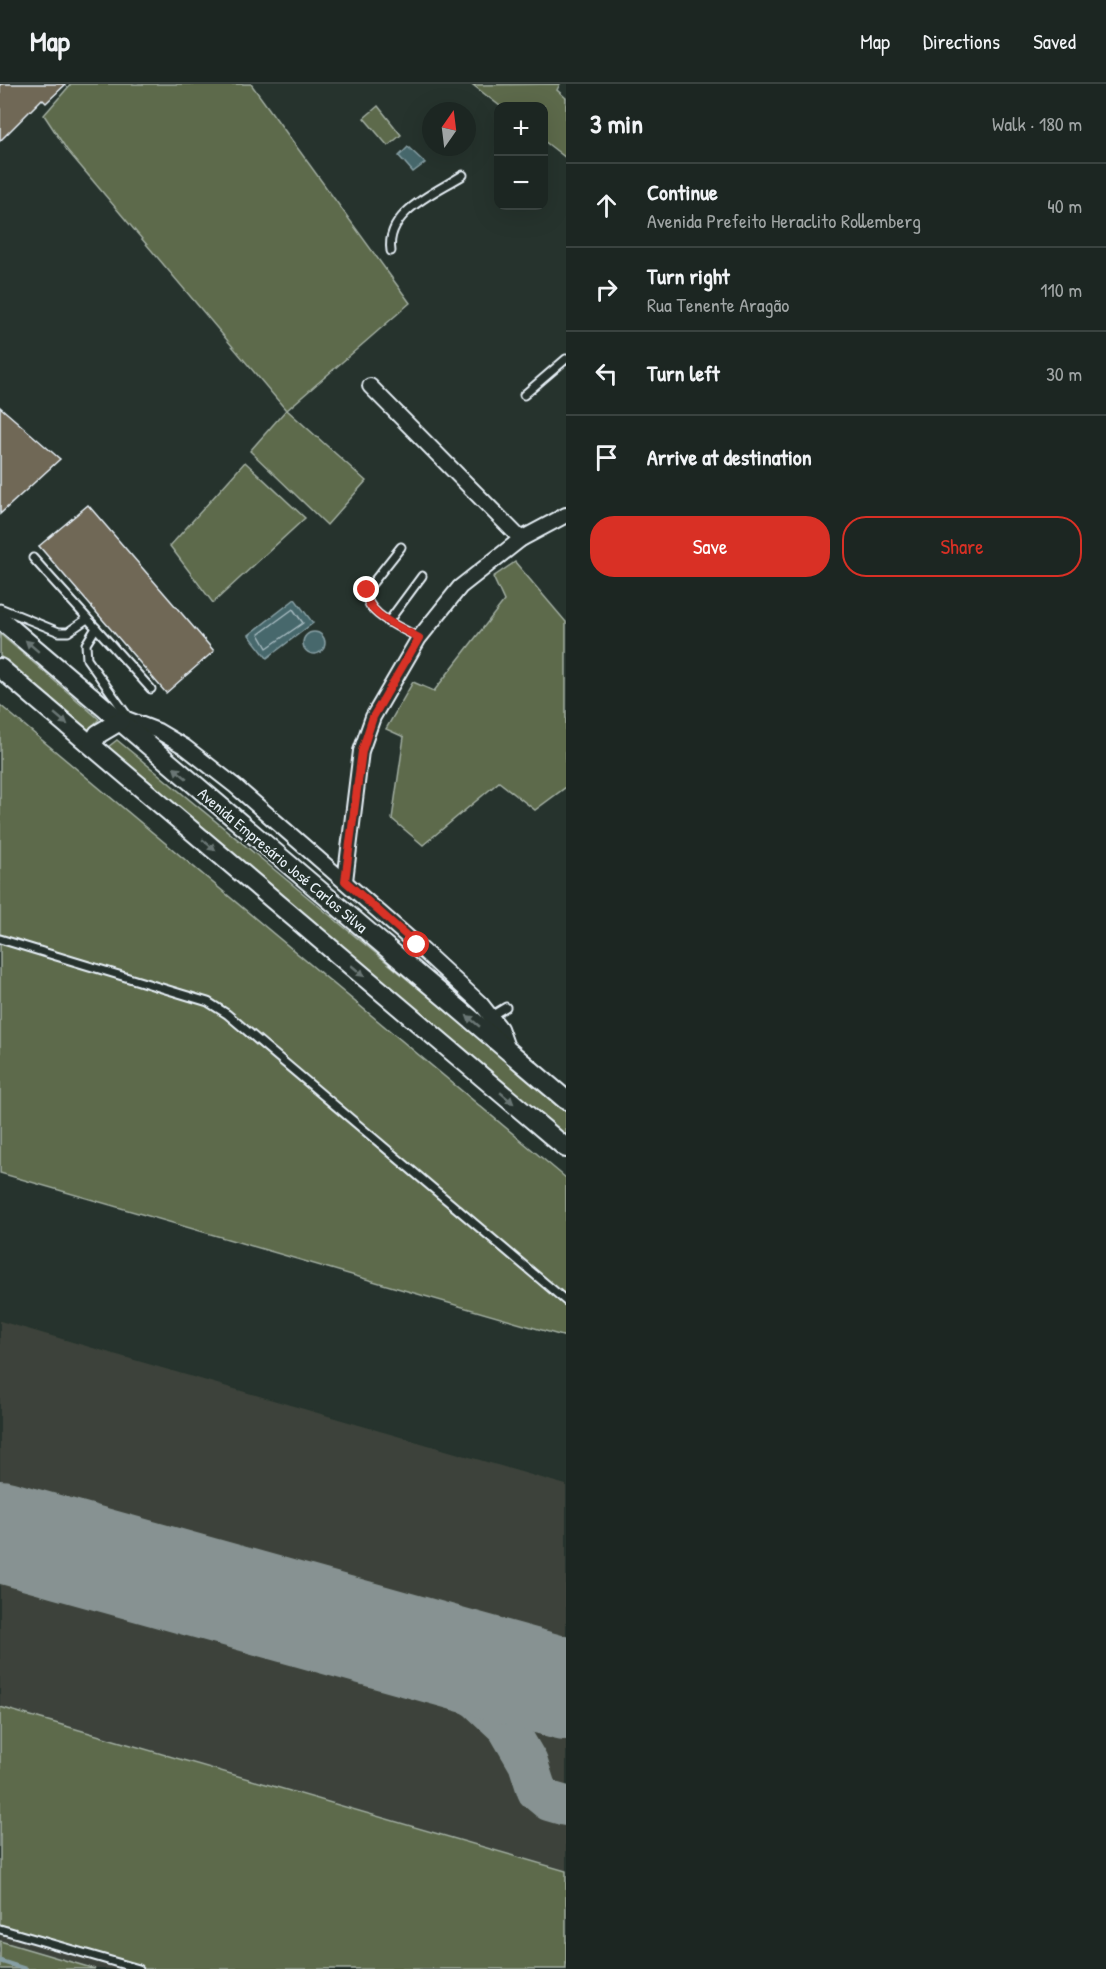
<!DOCTYPE html>
<html lang="en">
<head>
<meta charset="utf-8">
<style>
	:root { --surface:#1c2622; --page:#29322f; --text:#f1f3f6; --muted:#a0a5a5; --line:#3a4340; --accent:#d93025 }
	body { margin:0; font-family:"Patrick Hand",sans-serif; background:var(--page); color:var(--text) }
	.controls { position:absolute; right:18px; top:18px; display:grid; overflow:hidden; border-radius:12px; box-shadow:0 6px 24px #0002 }
	.controls button { width:54px; height:54px; display:grid; place-items:center; padding:0; border:0; border-bottom:2px solid var(--line); background:var(--surface); color:var(--text); font:30px sans-serif }
	.compass { position:absolute; left:422px; top:18px; width:54px; height:54px; border-radius:50%; background:var(--surface); box-shadow:0 6px 24px #0002; rotate:14deg }
	.stop { position:absolute; width:18px; height:18px; margin:-14px; border:4px solid #d93025; border-radius:50%; background:#fff }
	.stop.end { background:#d93025; border-color:#fff; box-shadow:0 2px 6px #0008 }
	.list { margin:0; padding:0; list-style:none }
	h2 { display:flex; justify-content:space-between; align-items:center; height:78px; margin:0; padding:0 24px; font-size:26px }
	h2 small { font-size:20px; font-weight:400; color:var(--muted) }
	.list li { display:grid; grid-template-columns:39px 1fr auto; gap:18px; align-items:center; box-sizing:border-box; height:84px; padding:0 24px; border-top:2px solid var(--line) }
	.list b { display:block; font-size:22px; white-space:nowrap }
	.list p { margin:0; font-size:20px; white-space:nowrap; color:var(--muted) }
	.list em { font-size:20px; font-style:normal; color:var(--muted) }
	.actions { display:flex; gap:12px; padding:18px 24px }
	.actions a { flex:1; padding:14px 0; border:2px solid var(--accent); border-radius:24px; text-align:center; font-size:21px; color:var(--accent) }
	.actions .main { background:var(--accent); color:#fff }
	.icon { flex:none; width:33px; height:33px; fill:none; stroke:currentColor; stroke-width:2; stroke-linecap:round; stroke-linejoin:round }
	.map { position:relative; flex:none; width:566px; height:1885px; overflow:hidden }
	header { display:flex; align-items:center; gap:36px; box-sizing:border-box; height:84px; padding:0 30px; background:var(--surface); border-bottom:2px solid var(--line) }
	header strong { font-size:28px }
	nav { display:flex; gap:33px; margin-inline-start:auto; font-size:21px }
	main { display:flex }
	aside { flex:1; background:var(--surface) }
	.map>svg:first-child { display:block }
	.built { fill:#3c433a }
	.green { fill:#5d6a4c; stroke:#a2aea2; stroke-width:1.5 }
	.water { fill:#46686c; stroke:#879fa4; stroke-width:1.5 }
	.lines { fill:none; stroke-linecap:round; stroke-linejoin:round }
	.shore { stroke:#a7bac0; stroke-width:1.5 }
	.stream { stroke:#879fa4; stroke-width:4.5 }
	.taxiway { stroke:#879292; stroke-width:40 }
	.runway { stroke:#879292; stroke-width:102 }
	.building { fill:#6f6857; stroke:#e8f1f8; stroke-width:1.5 }
	.service-casing { stroke:#e8f1f8; stroke-width:11 }
	.minor-casing { stroke:#e8f1f8; stroke-width:18 }
	.secondary-casing { stroke:#e8f1f8; stroke-width:22 }
	.service { stroke:#26332d; stroke-width:7 }
	.minor { stroke:#26332d; stroke-width:14 }
	.secondary { stroke:#26332d; stroke-width:18 }
	.oneway { fill:#6a7674 }
	.route { stroke:#d93025; stroke-width:8 }
	.labels { text-anchor:middle; stroke-width:5; stroke-linejoin:round; paint-order:stroke }
	.street-label { font-size:16px; fill:#e8f1f8; stroke:#26332d }
</style>
</head>
<body>
<header>
<strong>Map</strong>
<nav><a>Map</a><a>Directions</a><a>Saved</a></nav>
</header>
<main>
<div class="map">
<svg width="566" height="1885" viewBox="0 0 566 1885">
	<rect width="100%" height="100%" fill="#26332d"/>
	<filter id="ink" filterUnits="userSpaceOnUse"><feTurbulence type="fractalNoise" baseFrequency=".0167" numOctaves="2"/><feDisplacementMap in="SourceGraphic" scale="12" xChannelSelector="R" yChannelSelector="G"/><feConvolveMatrix kernelMatrix="1 2 1 2 8 2 1 2 1" color-interpolation-filters="sRGB"/></filter>
	<g filter="url(#ink)">
		<path class="built" d="M0 1237 566 1401V1885H0Z"/>
		<g class="green">
			<path d="M71 0H251L410 219 287 326 366 397 327 441 250 367 286 326 67 66 44 31Z"/>
			<path d="M560 0 557 6 566 14V74L544 57V22H500L473 1Z"/>
			<path d="M378 22 401 51 388 62 364 34Z"/>
			<path d="M245 378 305 434 213 519 170 462Z"/>
			<path d="M515 478 566 538V703L535 726 499 698 423 761 392 735 404 653 386 645 413 598 434 607 504 517 493 493Z"/>
			<path d="M0 550 99 635 88 647 0 572Z"/>
			<path d="M0 621 566 1094V1253L0 1089Z"/>
			<path d="M117 656 566 1026V1053L108 663Z"/>
			<path d="M0 1623 566 1787V1885H125L0 1848Z"/>
			<path d="M0 1857 95 1885H0Z"/>
		</g>
		<g class="water">
			<path d="M408 63 425 79 413 88 399 72Z"/>
			<path d="M295 515 313 539 267 574 249 551Z"/>
			<circle cx="314" cy="559" r="11"/>
		</g>
		<g class="lines">
			<path class="shore" d="M293 525 303 539 267 564 259 550Z"/>
			<path class="stream" d="M0 1877 25 1885"/>
			<path class="taxiway" d="M341 1544 394 1564 477 1615 507 1643 528 1679 537 1707 549 1717 566 1722"/>
			<path class="runway" d="M0 1447 566 1605"/>
		</g>
		<g class="building">
			<path d="M0 0H66L46 19 42 15 0 57Z"/>
			<path d="M0 323 60 375 0 430Z"/>
			<path d="M88 421 214 567 166 609 39 462Z"/>
		</g>
		<g class="lines">
			<g class="service-casing">
				<g id="service">
					<path d="M391 167C385 128 435 109 463 91"/>
					<path d="M524 311 566 275"/>
					<path d="M401 463 367 506C362 530 403 544 419 554"/>
					<path d="M33 474 151 605"/>
					<path d="M0 524 59 548H68L87 535"/>
					<path d="M388 538 422 492"/>
					<path d="M96 544 86 560 87 575 129 634"/>
					<path d="M0 855 208 918 227 930 566 1217"/>
					<path d="M491 932 506 923"/>
					<path d="M0 1845 139 1885"/>
				</g>
			</g>
			<g class="minor-casing">
				<g id="minor">
					<path d="M370 302 521 455"/>
					<path d="M116 631 158 647 185 663 235 702 417 861 481 920 500 944 508 966"/>
					<path d="M345 797 361 667 373 633 419 554 460 503 521 455 566 431"/>
				</g>
			</g>
			<g class="secondary-casing">
				<g id="secondary">
					<path d="M0 535 566 1016"/>
					<path d="M0 584 566 1064"/>
					<path d="M92 661 98 650 120 637"/>
				</g>
			</g>
			<use href="#service" class="service"/>
			<use href="#minor" class="minor"/>
			<use href="#secondary" class="secondary"/>
		</g>
		<defs><path id="oneway-solid" d="M-6-.8H1V-3.2L6.5 0L1 3.2V.8H-6Z" transform="scale(1.5)"/></defs>
		<g class="oneway">
			<use href="#oneway-solid" transform="translate(32 562) rotate(-139)"/>
			<use href="#oneway-solid" transform="translate(61 635) rotate(40)"/>
			<use href="#oneway-solid" transform="translate(180 689) rotate(-140)"/>
			<use href="#oneway-solid" transform="translate(209 761) rotate(40)"/>
			<use href="#oneway-solid" transform="translate(358 887) rotate(40)"/>
			<use href="#oneway-solid" transform="translate(473 937) rotate(-140)"/>
			<use href="#oneway-solid" transform="translate(507 1014) rotate(40)"/>
		</g>
	</g>
	<g class="lines" filter="url(#ink)">
		<path class="route" d="M367 506C362 530 403 544 419 554L373 633 362 667 345 797 417 861"/>
	</g>
	<g class="labels">
		<g class="street-label">
			<text transform="translate(283 776) rotate(40)" y="6">Avenida Empresário José Carlos Silva</text>
		</g>
	</g>
</svg>
<div class="controls">
<button>+</button>
<button>−</button>
</div>
<svg class="compass" viewBox="-18 -18 36 36"><path d="M0-13l5 13h-10z" fill="#e53935"/><path d="M0 13l5-13h-10z" fill="#a0a5a5"/></svg>
<div class="stop" style="left:417px;top:861px"></div>
<div class="stop end" style="left:367px;top:506px"></div>
</div>
<aside>
<h2>3 min<small>Walk · 180 m</small></h2>
<ul class="list">
<li><svg class="icon" aria-label="ahead" viewBox="0 0 24 24"><path d="M12 20V5M6 11l6-6 6 6"/></svg><div><b>Continue</b><p>Avenida Prefeito Heraclito Rollemberg</p></div><em>40 m</em></li>
<li><svg class="icon" aria-label="right" viewBox="0 0 24 24"><path d="M7 20v-9h11M14 6l5 5-5 5"/></svg><div><b>Turn right</b><p>Rua Tenente Aragão</p></div><em>110 m</em></li>
<li><svg class="icon" aria-label="left" viewBox="0 0 24 24"><path d="M17 20v-9H6M10 6l-5 5 5 5"/></svg><div><b>Turn left</b></div><em>30 m</em></li>
<li><svg class="icon" aria-label="arrive" viewBox="0 0 24 24"><path d="M6 21V4h12l-3 4 3 4H6"/></svg><div><b>Arrive at destination</b></div></li>
</ul>
<div class="actions"><a class="main">Save</a><a>Share</a></div>
</aside>
</main>
</body>
</html>
